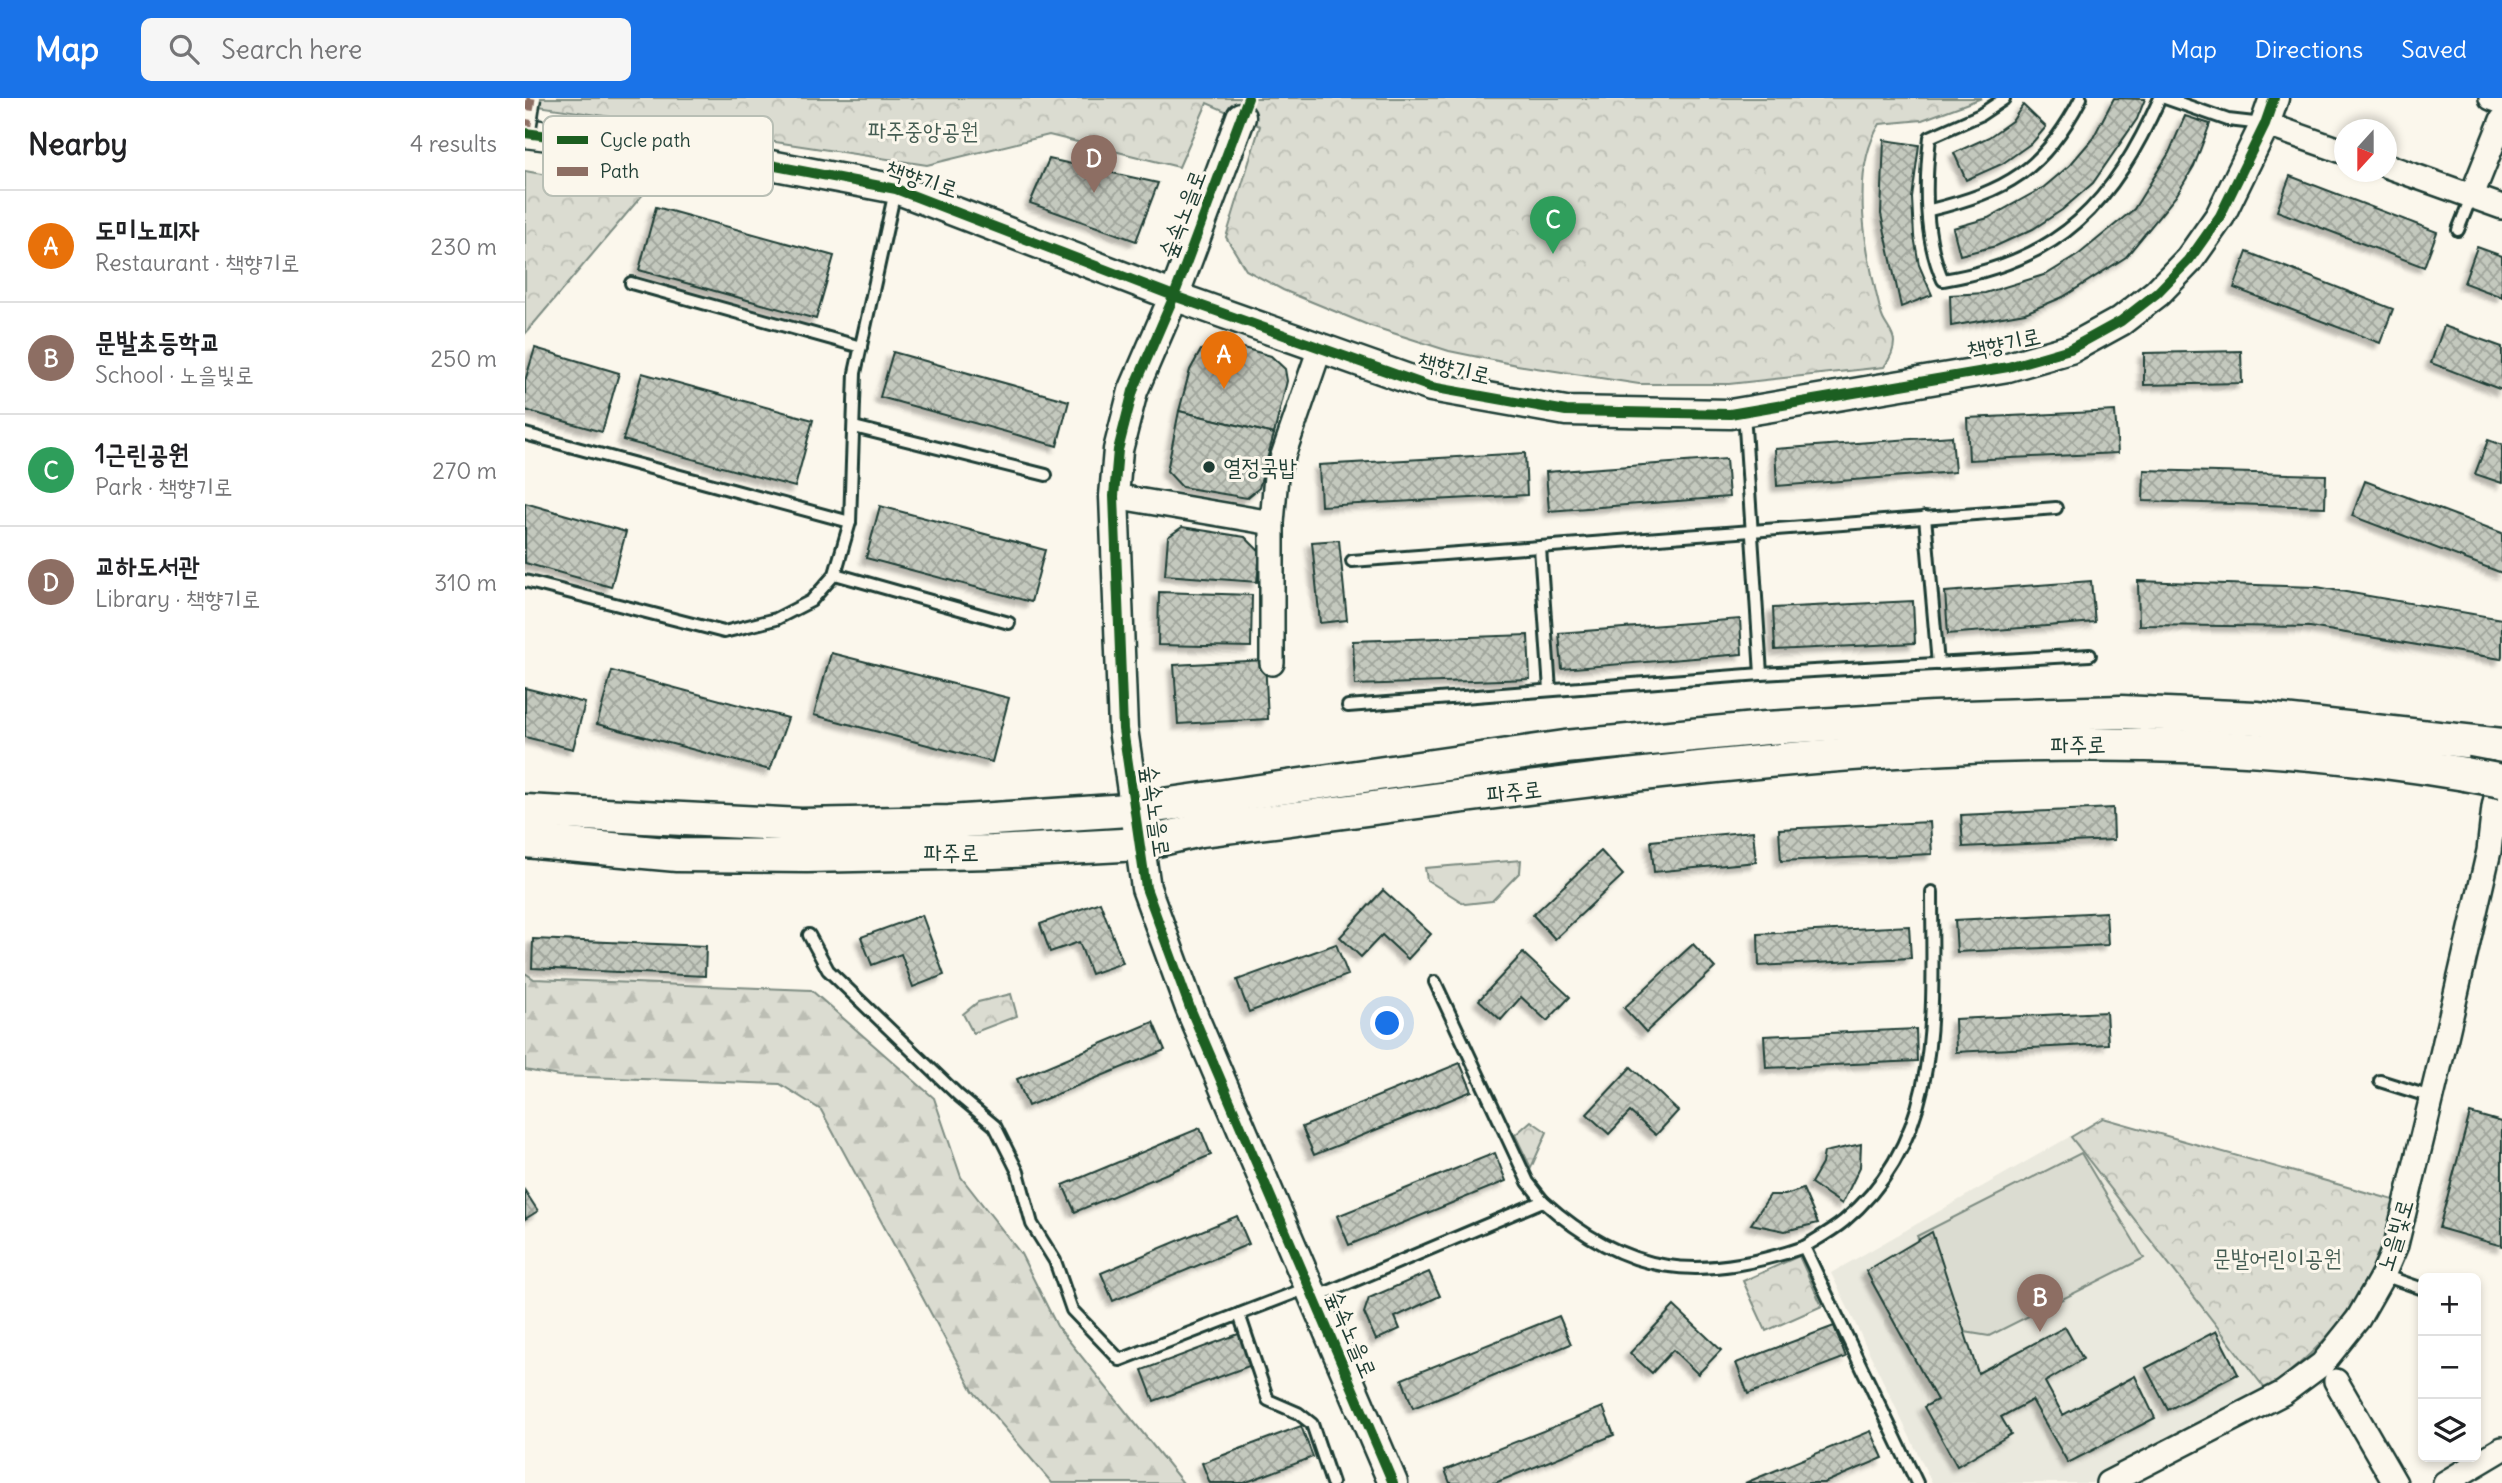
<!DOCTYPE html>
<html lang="en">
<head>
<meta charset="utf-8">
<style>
	:root { --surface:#fff; --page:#f6f6f6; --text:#202124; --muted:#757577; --line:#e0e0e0; --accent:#1a73e8 }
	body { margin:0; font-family:Delius,"Poor Story",sans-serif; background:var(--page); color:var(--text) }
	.controls { position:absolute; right:21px; bottom:21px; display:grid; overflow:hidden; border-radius:10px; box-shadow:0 4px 10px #0003 }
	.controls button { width:63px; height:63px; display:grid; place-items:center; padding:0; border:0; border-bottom:2px solid var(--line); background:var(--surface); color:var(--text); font:35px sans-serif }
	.compass { position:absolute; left:1809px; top:21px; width:63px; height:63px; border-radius:50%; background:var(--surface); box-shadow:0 4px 10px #0003; rotate:201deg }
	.you { position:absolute; left:863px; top:926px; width:24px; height:24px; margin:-18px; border:5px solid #fff; border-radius:50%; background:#1a73e8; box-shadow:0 0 0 10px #1a73e833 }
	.badge { display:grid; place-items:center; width:46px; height:46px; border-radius:50%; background:var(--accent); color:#fff; font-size:23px; font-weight:700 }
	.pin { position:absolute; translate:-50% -58px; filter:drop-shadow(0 2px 4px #0008) }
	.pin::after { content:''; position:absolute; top:37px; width:24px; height:21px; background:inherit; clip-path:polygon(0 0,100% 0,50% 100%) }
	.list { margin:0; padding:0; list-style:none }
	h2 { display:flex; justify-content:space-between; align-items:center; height:91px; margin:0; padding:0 28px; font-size:30px }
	h2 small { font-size:23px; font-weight:400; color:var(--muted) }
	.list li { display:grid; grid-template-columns:46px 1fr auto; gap:21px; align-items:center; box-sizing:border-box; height:112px; padding:0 28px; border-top:2px solid var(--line) }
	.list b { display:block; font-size:26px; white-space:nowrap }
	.list p { margin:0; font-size:23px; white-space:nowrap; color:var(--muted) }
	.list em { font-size:23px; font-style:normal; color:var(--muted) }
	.icon { flex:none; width:38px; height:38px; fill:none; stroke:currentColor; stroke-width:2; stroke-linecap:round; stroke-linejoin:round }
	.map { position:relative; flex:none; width:1977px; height:1385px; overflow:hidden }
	header { display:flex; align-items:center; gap:42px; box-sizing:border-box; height:98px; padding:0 35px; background:var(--accent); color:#fff }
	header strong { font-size:33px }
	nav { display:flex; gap:38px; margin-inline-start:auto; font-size:24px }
	.search { width:490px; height:63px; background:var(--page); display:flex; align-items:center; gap:18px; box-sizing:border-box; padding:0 24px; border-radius:10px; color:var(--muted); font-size:26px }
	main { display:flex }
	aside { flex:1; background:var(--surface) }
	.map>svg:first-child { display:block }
	.built { fill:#eae9de }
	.forest { fill:url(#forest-firs); stroke:#7d8c82; stroke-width:2 }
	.park { fill:url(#park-crowns); stroke:#7d8c82; stroke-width:2 }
	.garden { fill:#dbdcd1; stroke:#7d8c82; stroke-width:2 }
	.building { fill:url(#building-cross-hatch); stroke:#1f3d34; stroke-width:2; filter:url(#shadow) }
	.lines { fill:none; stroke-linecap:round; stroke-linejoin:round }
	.service-casing { stroke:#1f3d34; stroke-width:16 }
	.minor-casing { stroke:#1f3d34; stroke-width:28 }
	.tertiary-casing { stroke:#1f3d34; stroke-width:33 }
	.secondary-casing { stroke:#1f3d34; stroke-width:37 }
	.service { stroke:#fbf7ec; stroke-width:10 }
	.minor { stroke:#fbf7ec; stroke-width:23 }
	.tertiary { stroke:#fbf7ec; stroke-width:28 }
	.secondary { stroke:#fbf7ec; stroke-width:32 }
	.pedestrian-bridge-casing { stroke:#1f3d34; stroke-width:23; stroke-linecap:butt }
	.secondary-bridge-casing { stroke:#1f3d34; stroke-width:37; stroke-linecap:butt }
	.pedestrian-bridge { stroke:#fbf7ec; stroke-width:18 }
	.secondary-bridge { stroke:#fbf7ec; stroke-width:32 }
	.quiet { stroke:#8d6e63; stroke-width:9; stroke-dasharray:18 9; stroke-linecap:butt }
	.cycleway-casing { stroke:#fbf7ec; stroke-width:15 }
	.cycleway { stroke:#1b5e20; stroke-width:10 }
	.poi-dot { fill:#1f3d34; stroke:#fbf7ec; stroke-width:2.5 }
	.labels { text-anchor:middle; stroke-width:6; stroke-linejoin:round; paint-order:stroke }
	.park-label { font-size:23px; fill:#455d53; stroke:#fbf7ec }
	.street-label { font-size:23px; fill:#1f3d34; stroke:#fbf7ec }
	.poi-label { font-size:23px; fill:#1f3d34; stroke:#fbf7ec; text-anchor:start }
	.key { fill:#fbf7ec; stroke:#b9bfb5; stroke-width:2 }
	.key-label { font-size:19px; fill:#1f3d34 }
</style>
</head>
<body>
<header>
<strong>Map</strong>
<div class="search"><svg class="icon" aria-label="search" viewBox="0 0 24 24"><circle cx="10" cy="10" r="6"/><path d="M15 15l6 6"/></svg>Search here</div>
<nav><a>Map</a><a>Directions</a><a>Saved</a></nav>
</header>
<main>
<aside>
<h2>Nearby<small>4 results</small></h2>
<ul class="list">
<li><span class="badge" style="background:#e8710a">A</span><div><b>도미노피자</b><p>Restaurant · 책향기로</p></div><em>230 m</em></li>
<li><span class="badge" style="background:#8d6e63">B</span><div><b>문발초등학교</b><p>School · 노을빛로</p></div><em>250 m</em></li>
<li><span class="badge" style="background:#2e9e5b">C</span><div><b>1근린공원</b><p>Park · 책향기로</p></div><em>270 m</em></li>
<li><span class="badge" style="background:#8d6e63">D</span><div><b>교하도서관</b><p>Library · 책향기로</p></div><em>310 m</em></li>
</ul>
</aside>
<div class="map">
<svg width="1977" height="1385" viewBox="0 0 1977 1385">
	<defs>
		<pattern id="forest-firs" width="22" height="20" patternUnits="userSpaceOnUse" patternTransform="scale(1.75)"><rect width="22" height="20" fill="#dbdcd1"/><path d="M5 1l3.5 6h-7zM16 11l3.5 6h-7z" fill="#bcbeb4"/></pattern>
		<pattern id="park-crowns" width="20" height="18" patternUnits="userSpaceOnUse" patternTransform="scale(1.75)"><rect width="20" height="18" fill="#dbdcd1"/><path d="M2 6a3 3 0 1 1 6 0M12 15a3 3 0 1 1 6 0" fill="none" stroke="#bcbeb4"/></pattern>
		<pattern id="building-cross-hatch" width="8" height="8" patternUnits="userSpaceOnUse" patternTransform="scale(1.75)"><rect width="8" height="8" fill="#c4c9be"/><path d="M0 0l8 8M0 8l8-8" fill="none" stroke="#9fa49b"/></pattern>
		<filter id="shadow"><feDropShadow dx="-5" dy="5" stdDeviation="2" flood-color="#0004"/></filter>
	</defs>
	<rect width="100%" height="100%" fill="#fbf7ec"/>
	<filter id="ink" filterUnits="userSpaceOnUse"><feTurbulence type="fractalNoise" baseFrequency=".0143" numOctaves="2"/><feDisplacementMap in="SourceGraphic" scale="14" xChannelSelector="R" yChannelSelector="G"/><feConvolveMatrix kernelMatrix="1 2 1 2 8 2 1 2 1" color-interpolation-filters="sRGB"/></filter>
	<g filter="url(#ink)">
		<path class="built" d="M1546 1038 1741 1292 1567 1385H1407L1306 1175Z"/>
		<path class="forest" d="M0 875 9 881 286 892 409 1000 436 1079 496 1156 532 1228 658 1385H527L448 1293 296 1012 255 986 34 978 0 972Z"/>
		<g class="park">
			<path d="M0 0H1457L1397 22 1355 26C1323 76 1342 160 1356 215 1358 226 1369 234 1369 244 1369 254 1365 261 1359 269L1204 286H1114L992 267 924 253 843 227 758 192 721 172 701 139 735 28 682 5 654 69 524 37 402 67 0 6Z"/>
			<path d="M0 73 120 94 0 236Z"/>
			<path d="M996 762 995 774 967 803 940 806 902 782 900 770Z"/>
			<path d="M486 896 492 918 448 935 438 916 453 904Z"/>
			<path d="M1578 1020 1872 1103C1843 1191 1818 1237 1741 1292L1546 1039Z"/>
			<path d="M1006 1023 1022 1034 1006 1070 990 1037Z"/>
			<path d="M1274 1158 1297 1208 1241 1233 1218 1183Z"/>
		</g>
		<path class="garden" d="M1556 1055 1619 1160 1464 1238 1440 1234 1392 1138Z"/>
		<g class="building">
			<path d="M1589 0 1620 1 1612 21 1568 85 1537 112 1508 131 1471 148 1435 157 1428 130 1463 120 1519 89 1545 67 1568 40Z"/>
			<path d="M1498 7 1521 29 1508 44 1477 66 1441 82 1429 55 1464 39 1488 22Z"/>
			<path d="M1660 18 1685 26 1669 68 1651 98 1601 159 1538 199 1500 215 1426 228 1425 197 1460 195 1522 176 1553 157 1609 111 1644 55Z"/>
			<path d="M1359 42 1394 47 1387 100 1389 138 1394 167 1407 197 1376 209 1356 116Z"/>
			<path d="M524 61 633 85 611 143 505 105Z"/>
			<path d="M1765 78 1912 134 1899 169 1752 113Z"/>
			<path d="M131 109 309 158 291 221 114 172Z"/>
			<path d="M1952 149 1977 158V199L1939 185Z"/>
			<path d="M1722 154 1868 211 1855 245 1709 190Z"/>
			<path d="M1919 228 1977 249V292L1906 265Z"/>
			<path d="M694 243 746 258 760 271 762 283 749 336 654 313 665 272 676 252Z"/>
			<path d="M10 250 94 275 77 334 0 312V283Z"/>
			<path d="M1716 253 1717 285 1619 287V255Z"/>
			<path d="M368 254 544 303 532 348 355 299Z"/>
			<path d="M117 275 288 322 270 389 98 342Z"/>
			<path d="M654 313 749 336 734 390 722 400 657 389 642 373Z"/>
			<path d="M1590 313 1593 355 1444 362 1442 320Z"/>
			<path d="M1427 338 1430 374 1252 388 1250 351Z"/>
			<path d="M1963 342 1977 347V385L1950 376Z"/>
			<path d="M1000 355 1002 397 796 408 794 367Z"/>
			<path d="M1201 361 1204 399 1024 413 1021 374Z"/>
			<path d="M1619 372 1801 377 1800 409 1618 403Z"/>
			<path d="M1840 383 1977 435V475L1827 418Z"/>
			<path d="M0 405 101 434 86 489 0 465Z"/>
			<path d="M355 408 520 452 506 504 341 460Z"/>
			<path d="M657 429 720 439 735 454 732 484 640 477 643 439Z"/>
			<path d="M814 442 822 522 795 525 787 444Z"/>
			<path d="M1566 483 1570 524 1423 536 1420 494Z"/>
			<path d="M1613 483 1792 489 1977 521V558L1976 561 1785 529 1614 527Z"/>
			<path d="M634 494 727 497 726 549 633 547Z"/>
			<path d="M1388 503 1390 545 1250 552 1248 510Z"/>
			<path d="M1215 521 1217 556 1037 571 1034 535Z"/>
			<path d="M1003 537 1005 581 830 587 828 543Z"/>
			<path d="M306 555 484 600 467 664 289 617Z"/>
			<path d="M740 562 743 621 653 626 649 567Z"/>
			<path d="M87 573 263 620 245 672 72 626Z"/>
			<path d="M0 590 60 605 48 651 0 639Z"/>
			<path d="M1588 710 1589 742 1438 749 1436 717Z"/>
			<path d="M1405 724 1407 756 1256 763 1254 731Z"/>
			<path d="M1228 733 1231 764 1129 774 1126 743Z"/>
			<path d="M1076 753 1098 777 1030 841 1008 817Z"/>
			<path d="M858 792 906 836 883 861 857 837 836 859 815 839Z"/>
			<path d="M575 804 598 865 566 876 554 844 525 854 515 826Z"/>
			<path d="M1581 814 1583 847 1432 854 1430 822Z"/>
			<path d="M397 817 419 877 388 889 376 856 347 867 336 839Z"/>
			<path d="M1384 828 1386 860 1234 868 1233 836Z"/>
			<path d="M8 841 181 848 180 878 7 870Z"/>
			<path d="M811 846 823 877 724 914 712 882Z"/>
			<path d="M1168 846 1190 870 1121 934 1099 910Z"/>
			<path d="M998 855 1045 899 1022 923 996 899 976 922 954 902Z"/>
			<path d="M1581 914 1583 946 1431 954 1430 921Z"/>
			<path d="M628 924 640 952 503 1008 492 981Z"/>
			<path d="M1391 931 1392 963 1241 970 1239 938Z"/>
			<path d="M935 965 947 993 789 1057 777 1029Z"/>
			<path d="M1106 969 1153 1013 1131 1037 1105 1014 1084 1036 1062 1016Z"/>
			<path d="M1945 1015 1977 1024V1148L1914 1130Z"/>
			<path d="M675 1030 686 1057 550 1114 538 1087Z"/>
			<path d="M1336 1046 1335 1069 1317 1106 1286 1085 1297 1066 1299 1054Z"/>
			<path d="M970 1055 981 1083 824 1147 812 1118Z"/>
			<path d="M1278 1091 1293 1125 1260 1133 1226 1126 1245 1097H1260Z"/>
			<path d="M0 1093 13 1113 0 1121Z"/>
			<path d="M712 1118 724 1146 588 1203 576 1175Z"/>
			<path d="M1407 1134 1453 1275 1540 1229 1558 1261 1520 1284 1538 1317 1610 1278 1630 1320 1543 1365 1507 1302 1476 1319 1486 1336 1432 1368 1399 1309 1412 1302 1341 1173Z"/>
			<path d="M904 1174 915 1198 870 1219 875 1231 851 1242 839 1215 844 1200Z"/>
			<path d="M1149 1208 1196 1252 1173 1276 1148 1252 1127 1275 1105 1255Z"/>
			<path d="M1034 1218 1046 1246 888 1310 877 1281Z"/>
			<path d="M1309 1228 1321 1259 1223 1296 1211 1265Z"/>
			<path d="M1691 1233 1713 1276 1643 1312 1621 1270Z"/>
			<path d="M716 1235 727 1267 629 1303 617 1272Z"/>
			<path d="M1078 1309 1089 1337 970 1385H925L920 1372Z"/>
			<path d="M776 1328 788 1359 719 1385H685L677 1365Z"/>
			<path d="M1346 1333 1358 1360 1299 1385H1220Z"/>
		</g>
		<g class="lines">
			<g class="service-casing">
				<g id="service">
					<path d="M1640 0 1703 22 1738 26"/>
					<path d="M1479 1 1455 17 1405 39C1400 83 1399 141 1418 182 1536 163 1588 105 1635 0"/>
					<path d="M1405 112C1482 93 1519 72 1556 0"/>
					<path d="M1933 132 1947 97"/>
					<path d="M106 185 336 249"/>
					<path d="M1219 314 1236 576"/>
					<path d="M329 329 521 377"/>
					<path d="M0 336 325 424"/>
					<path d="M1400 419 1413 566"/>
					<path d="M1015 450 1025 592"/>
					<path d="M827 463 1531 410"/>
					<path d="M310 476 484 525"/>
					<path d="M0 483 199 534 251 521 286 503 310 476 325 424 330 275 370 93"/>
					<path d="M823 608 1236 576 1565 557"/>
					<path d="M284 837 303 872 434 998 470 1028 493 1074 507 1126 530 1163 547 1212 595 1262 782 1190"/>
					<path d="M910 884 1003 1084 1018 1103"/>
					<path d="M1855 983 1906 999"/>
					<path d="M1279 1149C1292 1141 1307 1133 1319 1123 1420 1039 1407 912 1407 794"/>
					<path d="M1858 1177 1898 1191"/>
					<path d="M791 1199 1018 1103C1101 1178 1175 1185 1279 1149L1392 1385"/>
					<path d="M714 1216 743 1302 773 1315 787 1326 807 1385"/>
				</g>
			</g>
			<g class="minor-casing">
				<g id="minor">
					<path d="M1966 0 1977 4"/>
					<path d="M1740 26 1820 54"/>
					<path d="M1862 68 1977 109"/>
					<path d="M1947 97 1977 22"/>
					<path d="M589 398 747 425"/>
					<path d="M747 565V425L751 378 795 250"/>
					<path d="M1811 1283 1870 1385"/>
					<path d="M1583 1385 1758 1295 1797 1266 1833 1221 1858 1177 1871 1147 1912 978 1964 753 1969 709 1977 671"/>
					<path d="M1920 1385 1977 1351"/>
				</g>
			</g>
			<g class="tertiary-casing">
				<g id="tertiary">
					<path d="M716 19 649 198 608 293 593 352 589 398 598 631 621 790 665 910 868 1385"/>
					<path d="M0 35 235 65 371 91 649 198 906 289 1041 313 1205 316 1483 269 1545 251 1596 223 1632 195 1664 162 1695 118 1740 26 1749 0"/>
				</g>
			</g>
			<g class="secondary-casing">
				<g id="secondary">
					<path d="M0 713 276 727 424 724 603 712 1040 649 1241 630 1408 620 1596 614 1731 620 1977 647"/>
					<path d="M0 743 152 757 282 758 468 754 615 746 676 732C1093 681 1521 603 1940 676"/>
				</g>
			</g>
			<use href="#service" class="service"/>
			<use href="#minor" class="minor"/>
			<use href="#tertiary" class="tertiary"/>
			<use href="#secondary" class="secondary"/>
			<g class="pedestrian-bridge-casing">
				<path id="pedestrian-bridge" d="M0 39 6 0"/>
			</g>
			<g class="secondary-bridge-casing">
				<path id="secondary-bridge" d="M1940 676 1977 683"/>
			</g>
			<use href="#pedestrian-bridge" class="pedestrian-bridge"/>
			<use href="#secondary-bridge" class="secondary-bridge"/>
			<path class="quiet" d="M0 39 6 0"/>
			<g class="cycleway-casing">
				<g id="cycleway">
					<path d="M723 0 649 198 608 293 593 352 589 398 598 631 621 790 665 910 868 1385"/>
					<path d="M0 35 235 65 371 91 649 198 906 289 1041 313 1205 316 1483 269 1545 251 1596 223 1632 195 1664 162 1695 118 1740 26 1749 0"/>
				</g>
			</g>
			<use href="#cycleway" class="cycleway"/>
		</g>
	</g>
	<circle class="poi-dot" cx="684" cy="369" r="7"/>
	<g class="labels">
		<g class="park-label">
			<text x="398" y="41">파주중앙공원</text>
			<text x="1752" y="1168">문발어린이공원</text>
		</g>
		<g class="street-label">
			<text transform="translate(397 81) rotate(18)" y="8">책향기로</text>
			<text transform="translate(657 116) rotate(-69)" y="8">숲속노을로</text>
			<text transform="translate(1479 245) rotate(-12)" y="8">책향기로</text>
			<text transform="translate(929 270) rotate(13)" y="8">책향기로</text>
			<text transform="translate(1553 647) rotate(-2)" y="8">파주로</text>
			<text transform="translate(989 694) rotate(-7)" y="8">파주로</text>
			<text transform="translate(631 713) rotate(82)" y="8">숲속노을로</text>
			<text transform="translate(426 755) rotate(-1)" y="8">파주로</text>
			<text transform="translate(1870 1137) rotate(-73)" y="8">노을빛로</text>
			<text transform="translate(827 1236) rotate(67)" y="8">숲속노을로</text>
		</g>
		<g class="poi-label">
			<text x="698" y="377">열정국밥</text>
		</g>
	</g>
	<rect x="18" y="18" width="230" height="80" rx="10" class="key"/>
	<rect x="32" y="38" width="31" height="8" fill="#1b5e20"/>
	<rect x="32" y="69" width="31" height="9" fill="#8d6e63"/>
	<g class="key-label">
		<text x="75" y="49">Cycle path</text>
		<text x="75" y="80">Path</text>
	</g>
</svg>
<div class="controls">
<button>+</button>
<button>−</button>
<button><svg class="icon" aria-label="layers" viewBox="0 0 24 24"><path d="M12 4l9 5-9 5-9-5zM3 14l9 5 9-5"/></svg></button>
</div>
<svg class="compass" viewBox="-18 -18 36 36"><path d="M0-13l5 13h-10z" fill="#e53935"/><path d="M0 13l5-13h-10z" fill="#757577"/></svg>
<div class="you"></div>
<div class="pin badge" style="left:699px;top:291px;background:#e8710a">A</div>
<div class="pin badge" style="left:1515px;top:1234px;background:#8d6e63">B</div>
<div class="pin badge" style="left:1028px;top:156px;background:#2e9e5b">C</div>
<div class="pin badge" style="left:569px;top:95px;background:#8d6e63">D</div>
</div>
</main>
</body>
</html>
